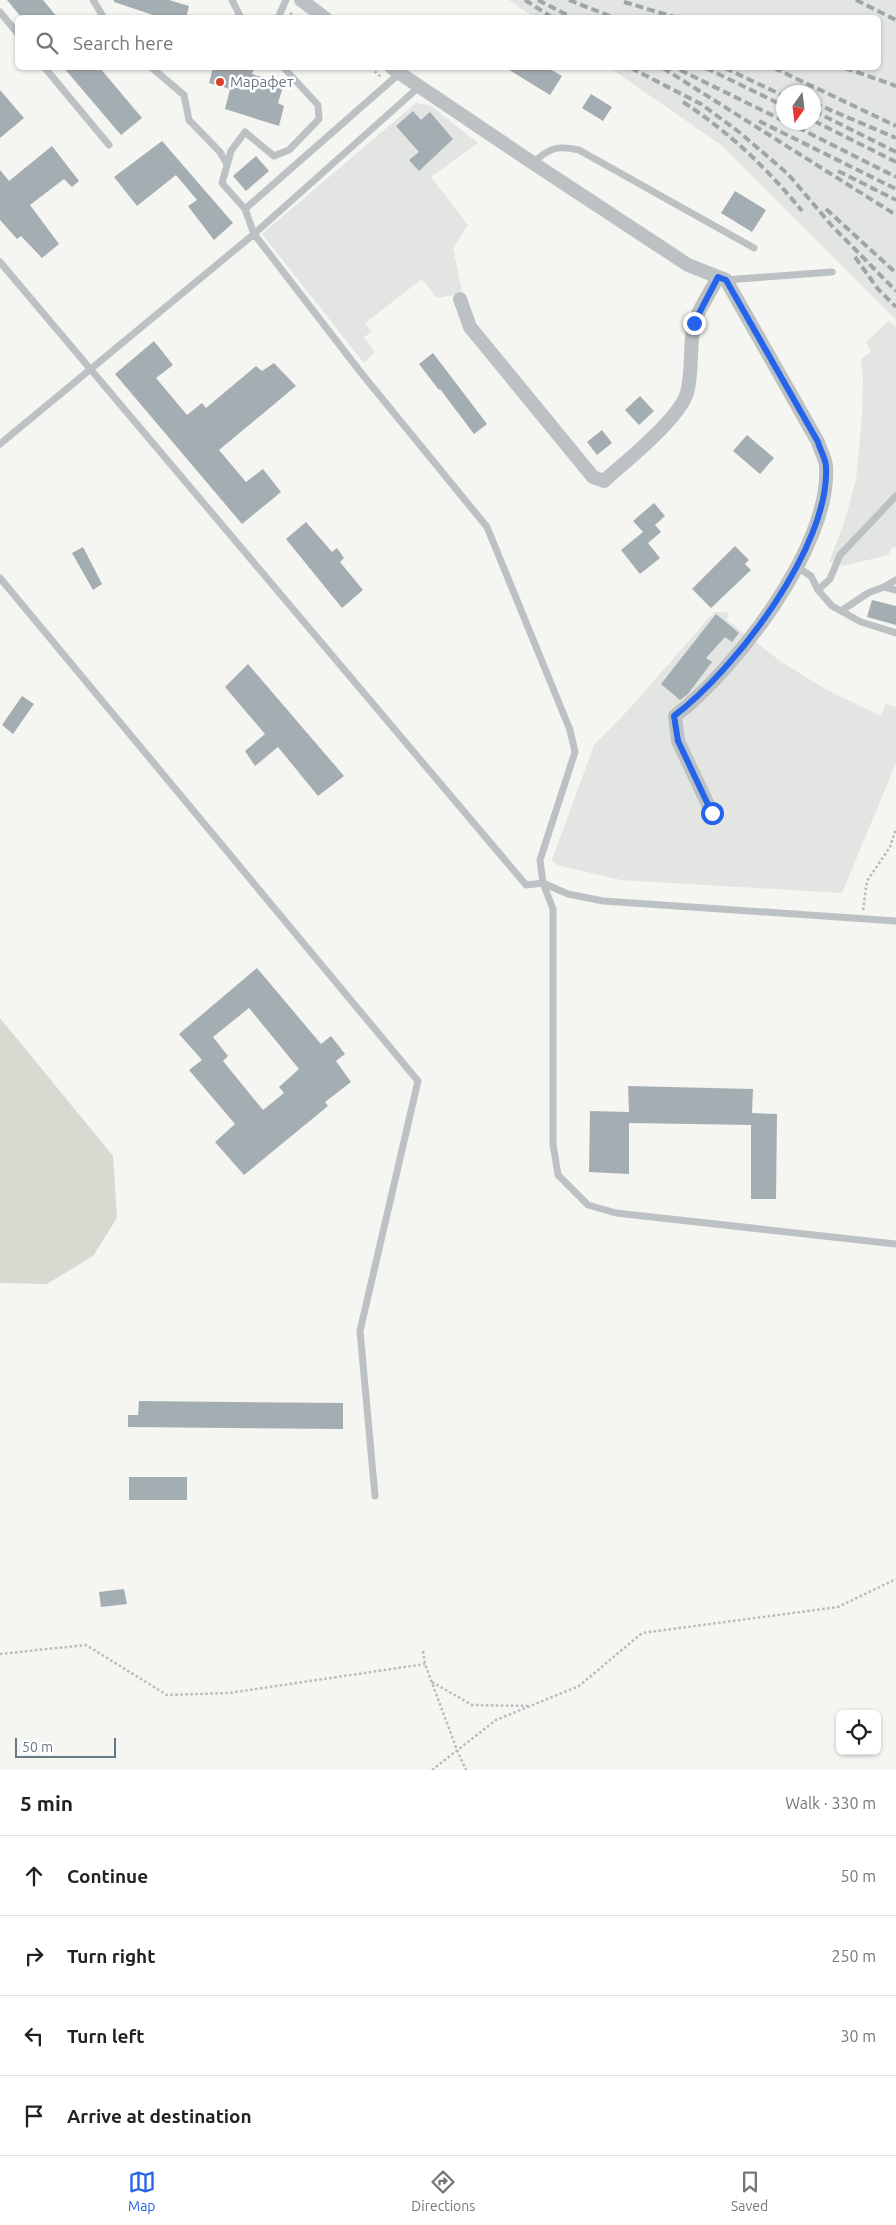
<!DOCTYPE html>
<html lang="en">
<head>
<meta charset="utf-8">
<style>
	:root { --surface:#fff; --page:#f6f6f6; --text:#222; --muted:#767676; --line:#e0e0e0; --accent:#2563eb }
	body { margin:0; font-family:Ubuntu,sans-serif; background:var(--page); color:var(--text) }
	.controls { position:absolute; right:15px; bottom:15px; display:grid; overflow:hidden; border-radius:8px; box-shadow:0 1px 4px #0004 }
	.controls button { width:45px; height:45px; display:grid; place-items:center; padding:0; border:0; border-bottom:1px solid var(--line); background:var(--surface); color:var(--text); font:25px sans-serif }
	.compass { position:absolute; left:776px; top:85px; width:45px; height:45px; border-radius:50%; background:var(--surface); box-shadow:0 1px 4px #0004; rotate:194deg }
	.scale { position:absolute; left:15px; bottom:12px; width:101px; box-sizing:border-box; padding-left:5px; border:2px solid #667982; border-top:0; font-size:14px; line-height:18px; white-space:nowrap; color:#667982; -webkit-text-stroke:4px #fff; paint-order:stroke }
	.stop { position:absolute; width:15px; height:15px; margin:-11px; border:4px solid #2563eb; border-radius:50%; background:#fff }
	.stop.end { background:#2563eb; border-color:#fff; box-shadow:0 1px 5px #0008 }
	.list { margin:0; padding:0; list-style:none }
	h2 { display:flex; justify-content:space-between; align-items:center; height:65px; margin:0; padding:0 20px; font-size:21px }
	h2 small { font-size:16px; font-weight:400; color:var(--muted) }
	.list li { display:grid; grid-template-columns:32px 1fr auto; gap:15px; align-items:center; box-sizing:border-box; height:80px; padding:0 20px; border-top:1px solid var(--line) }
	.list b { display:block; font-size:19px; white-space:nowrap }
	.list em { font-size:16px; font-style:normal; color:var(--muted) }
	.icon { flex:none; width:28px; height:28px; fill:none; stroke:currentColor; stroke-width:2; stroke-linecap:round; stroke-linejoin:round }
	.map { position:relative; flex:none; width:896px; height:1770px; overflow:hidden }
	.search { position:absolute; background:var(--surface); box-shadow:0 1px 4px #0004; left:15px; right:15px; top:15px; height:55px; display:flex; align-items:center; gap:12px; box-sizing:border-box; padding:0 18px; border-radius:8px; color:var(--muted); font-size:19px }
	.sheet { height:385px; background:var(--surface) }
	nav { display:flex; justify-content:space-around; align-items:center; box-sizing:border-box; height:70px; border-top:1px solid var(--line); background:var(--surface); font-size:14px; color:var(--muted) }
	nav a { display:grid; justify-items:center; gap:2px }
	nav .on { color:var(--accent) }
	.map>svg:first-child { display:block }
	.built { fill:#e3e5e3; fill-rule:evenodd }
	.green { fill:#d6dad1 }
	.building { fill:#a4aeb2; fill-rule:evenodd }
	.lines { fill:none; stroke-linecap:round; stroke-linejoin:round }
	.path { stroke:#b7bbbc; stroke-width:2.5; stroke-dasharray:2.5 2.5; stroke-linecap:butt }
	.lane { stroke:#bcc2c4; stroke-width:7 }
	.street { stroke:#bcc2c4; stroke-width:14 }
	.rail { stroke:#9ea6aa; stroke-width:4; stroke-dasharray:8 4; stroke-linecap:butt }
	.route { stroke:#2563eb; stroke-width:6 }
	.poi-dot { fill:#da3e2d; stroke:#fff; stroke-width:2 }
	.labels { text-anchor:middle; stroke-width:5; stroke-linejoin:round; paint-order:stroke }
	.poi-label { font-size:15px; fill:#667982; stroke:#fff; text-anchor:start }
</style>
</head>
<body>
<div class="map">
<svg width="896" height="1770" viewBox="0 0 896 1770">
	<rect width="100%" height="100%" fill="#f5f5f2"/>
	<g class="built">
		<path d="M509 0H896V320L721 145 610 68H878V18H535ZM814 92V122H784V92Z"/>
		<path d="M416 103 431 106 478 143 431 177 468 225 453 248 462 290 454 295 437 298 422 279 365 323 371 332 364 337 375 352 364 363 262 234Z"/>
		<path d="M889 321 896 327V547L892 548 888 555 843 566 829 562 844 523 856 480 862 416 863 376 861 359 871 352 866 342Z"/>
		<path d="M714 612H728L727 620 780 661 825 689 881 716 886 704 896 707V763L842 893 621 880 557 865 552 860 594 745 631 707Z"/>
	</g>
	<path class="green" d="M0 1018 113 1156 117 1218 93 1256 47 1284 0 1283Z"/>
	<g class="building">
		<path d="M7 0H43L58 18H22Z"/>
		<path d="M114 0H169L189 6 186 18H155L156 16 114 2Z"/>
		<path d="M64 68H100L142 118 121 135Z"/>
		<path d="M213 68H254L252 74 284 84 278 103 284 106 279 126 225 109 230 89 209 83Z"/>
		<path d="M506 68H548L562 76 550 95Z"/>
		<path d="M0 90 24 118 0 138Z"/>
		<path d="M591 94 612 107 603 121 582 108Z"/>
		<path d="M413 111 421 120 430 112 453 139 419 171 409 160 419 152 396 126Z"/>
		<path d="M162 141 233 223 214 240 188 206 197 200 176 175 137 206 114 177Z"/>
		<path d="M52 146 79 181 72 187 64 179 30 205 59 244 42 258 21 236 17 239 0 220V170L9 181Z"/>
		<path d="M256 156 269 171 246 191 233 176Z"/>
		<path d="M735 191 766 210 752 232 721 213Z"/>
		<path d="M154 341 173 365 156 378 187 415 202 403 206 408 256 366 262 371 274 363 296 386 219 450 246 482 263 469 281 492 242 524 115 374Z"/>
		<path d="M433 353 487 424 474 434 440 389 439 390 419 364Z"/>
		<path d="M640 396 654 411 639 425 625 410Z"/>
		<path d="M602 430 612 443 597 455 587 442Z"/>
		<path d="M747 435 774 458 760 474 733 451Z"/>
		<path d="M654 503 665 516 655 525 661 532 648 543 660 558 640 574 621 550 643 532 633 521Z"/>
		<path d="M306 522 332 552 337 548 344 558 340 562 363 590 342 608 286 539Z"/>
		<path d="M735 546 749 560 745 564 751 570 711 608 692 589Z"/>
		<path d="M83 547 102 584 93 590 72 553Z"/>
		<path d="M872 600 896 606V625L867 617Z"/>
		<path d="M716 614 739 633 732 642 725 637 706 658 712 662 688 694 680 700 661 684Z"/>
		<path d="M248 664 344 776 318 796 278 747 255 766 245 751 265 734 225 687Z"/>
		<path d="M22 696 34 704 13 734 2 725Z"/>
		<path d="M257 968 321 1044 331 1036 345 1054 336 1061 351 1082 325 1102 328 1106 244 1175 215 1142 235 1124 189 1070 202 1060 179 1034ZM249 1008 299 1069 279 1087 284 1093 263 1110 223 1061 228 1056 213 1037Z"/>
		<path d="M628 1086 753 1089 752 1113 777 1114 776 1199H751V1125L629 1123V1174L589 1172 590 1111 629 1112Z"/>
		<path d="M139 1401 343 1403V1429L128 1427V1415H138Z"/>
		<rect x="129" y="1477" width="58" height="23"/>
		<path d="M124 1589 127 1604 101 1607 99 1592Z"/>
	</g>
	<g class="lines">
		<g class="path">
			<path d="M290 13 297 18"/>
			<path d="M371 68 381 77"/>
			<path d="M863 910 867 881 890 847 896 828"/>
			<path d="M423 1651 425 1664 457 1750 466 1770"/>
			<path d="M0 1654 86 1645 167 1695 229 1693 425 1664"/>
			<path d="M432 1682 472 1705 528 1706"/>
			<path d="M432 1770 496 1720 579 1686 642 1633 838 1607 896 1579"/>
		</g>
		<g class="lane">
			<path d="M93 0 104 18"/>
			<path d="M232 0 241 18"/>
			<path d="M0 12 18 34"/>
			<path d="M278 18 286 0"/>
			<path d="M45 68 109 145"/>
			<path d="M152 68 184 95 189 120 220 152 227 164"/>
			<path d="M284 68 318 105 319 119 289 150 274 156 245 132 231 151 222 183 245 209 400 73"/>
			<path d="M533 163C549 148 557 145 579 150L754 248"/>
			<path d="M245 209 254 234 420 86"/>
			<path d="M0 262 526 885 543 883 553 909V1144L558 1175 588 1205 616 1213 896 1244"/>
			<path d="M726 280 832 272"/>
			<path d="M0 444 254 234 362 374 487 527 570 730 575 752 540 860 543 883 568 894 603 901 896 921"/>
			<path d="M797 567 811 576 818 590 832 606 861 622 896 633"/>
			<path d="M0 578 418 1081 360 1331 375 1496"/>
			<path d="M884 587 896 580"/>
			<path d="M818 590 830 579 840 555 896 496"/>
			<path d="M841 611 868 593 884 587 896 590"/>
		</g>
		<g class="street">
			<path d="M301 0 325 18"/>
			<path d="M392 68 533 163 688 265 726 280 818 442C820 450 826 459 826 467 831 546 735 670 675 716L678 741 712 813"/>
			<path d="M460 299 470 327 593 477 604 481C625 462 679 419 687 393 693 370 689 347 694 324 697 311 712 290 718 277"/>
		</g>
		<g class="rail">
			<path d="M525 0 553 18"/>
			<path d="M538 0 573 18"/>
			<path d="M569 0 615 18"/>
			<path d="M856 0 896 20"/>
			<path d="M624 2 678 18"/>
			<path d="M631 68 701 104 739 132 788 174 832 226 896 291"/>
			<path d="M663 68 896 215"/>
			<path d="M706 68 784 106"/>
			<path d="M725 68 784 96"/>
			<path d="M774 68 896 126"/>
			<path d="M845 68 896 86"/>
			<path d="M680 70 784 121"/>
			<path d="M683 102C729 132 767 168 802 211"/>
			<path d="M814 103 896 138"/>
			<path d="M814 111 896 152"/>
			<path d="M759 121 896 189"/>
			<path d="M814 121 896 162"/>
			<path d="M787 122 896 177"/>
			<path d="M838 171 896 200"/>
			<path d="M826 209 896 273"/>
			<path d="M855 257 878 289 896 307"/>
		</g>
	</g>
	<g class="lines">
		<path class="route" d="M694 323 718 277 726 280 818 442C820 450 826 459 826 467 830 546 735 670 674 716L678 741 712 813"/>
	</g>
	<circle class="poi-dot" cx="220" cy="82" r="5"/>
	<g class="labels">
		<g class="poi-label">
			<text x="230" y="87">Марафет</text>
		</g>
	</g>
</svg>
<div class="controls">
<button><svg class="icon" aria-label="locate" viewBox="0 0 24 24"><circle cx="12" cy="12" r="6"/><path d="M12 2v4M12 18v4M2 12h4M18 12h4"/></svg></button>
</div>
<svg class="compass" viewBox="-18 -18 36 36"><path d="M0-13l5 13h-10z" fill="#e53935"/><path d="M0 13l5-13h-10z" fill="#767676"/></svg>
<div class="scale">50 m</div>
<div class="stop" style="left:712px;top:813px"></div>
<div class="stop end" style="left:694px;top:323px"></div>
<div class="search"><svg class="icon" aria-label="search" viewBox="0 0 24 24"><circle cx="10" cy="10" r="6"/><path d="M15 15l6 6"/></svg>Search here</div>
</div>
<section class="sheet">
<h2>5 min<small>Walk · 330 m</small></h2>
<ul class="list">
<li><svg class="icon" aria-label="ahead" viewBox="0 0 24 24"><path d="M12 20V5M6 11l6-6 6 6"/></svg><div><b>Continue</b></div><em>50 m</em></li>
<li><svg class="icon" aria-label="right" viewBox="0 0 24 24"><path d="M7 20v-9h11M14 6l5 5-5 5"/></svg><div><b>Turn right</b></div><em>250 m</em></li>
<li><svg class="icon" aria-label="left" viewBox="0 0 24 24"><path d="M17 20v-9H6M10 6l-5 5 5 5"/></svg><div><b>Turn left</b></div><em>30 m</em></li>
<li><svg class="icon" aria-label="arrive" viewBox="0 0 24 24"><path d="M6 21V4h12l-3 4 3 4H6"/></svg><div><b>Arrive at destination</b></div></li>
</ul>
</section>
<nav>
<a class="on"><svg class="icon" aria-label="map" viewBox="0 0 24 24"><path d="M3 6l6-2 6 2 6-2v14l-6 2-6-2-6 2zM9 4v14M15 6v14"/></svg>Map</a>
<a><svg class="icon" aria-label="directions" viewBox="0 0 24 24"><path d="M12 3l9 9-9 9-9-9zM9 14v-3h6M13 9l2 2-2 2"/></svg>Directions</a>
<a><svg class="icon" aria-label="saved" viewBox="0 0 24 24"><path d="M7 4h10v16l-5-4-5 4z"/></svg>Saved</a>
</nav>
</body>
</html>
